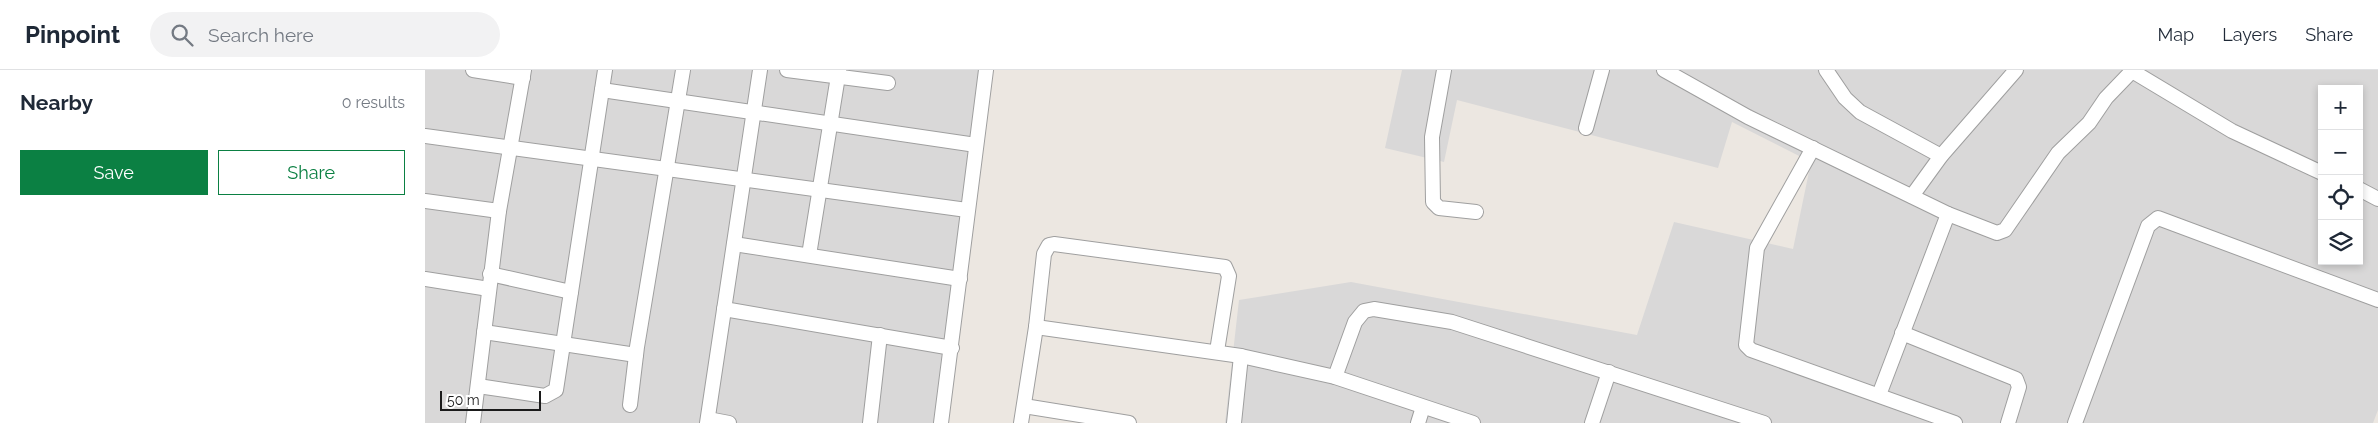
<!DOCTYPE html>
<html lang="en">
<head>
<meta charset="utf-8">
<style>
	:root { --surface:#fff; --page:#f2f2f3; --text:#1f2937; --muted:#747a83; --line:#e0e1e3; --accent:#0b8043 }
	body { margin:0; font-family:Raleway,sans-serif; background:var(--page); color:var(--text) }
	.controls { position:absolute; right:15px; top:15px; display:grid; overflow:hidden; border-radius:0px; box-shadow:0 2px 8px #0003 }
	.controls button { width:45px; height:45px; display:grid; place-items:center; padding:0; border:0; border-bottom:1px solid var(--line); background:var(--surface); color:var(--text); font:25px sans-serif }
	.scale { position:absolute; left:15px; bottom:12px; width:101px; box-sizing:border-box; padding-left:5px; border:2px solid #1b1b1b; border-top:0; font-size:14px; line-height:18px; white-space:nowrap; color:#1b1b1b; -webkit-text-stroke:4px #fff; paint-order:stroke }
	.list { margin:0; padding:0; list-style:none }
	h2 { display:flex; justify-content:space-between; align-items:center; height:65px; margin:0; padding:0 20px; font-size:21px }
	h2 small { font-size:16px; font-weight:400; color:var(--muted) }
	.actions { display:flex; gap:10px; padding:15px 20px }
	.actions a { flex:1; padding:11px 0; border:1px solid var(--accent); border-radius:0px; text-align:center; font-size:18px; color:var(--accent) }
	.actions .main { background:var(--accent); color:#fff }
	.icon { flex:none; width:28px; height:28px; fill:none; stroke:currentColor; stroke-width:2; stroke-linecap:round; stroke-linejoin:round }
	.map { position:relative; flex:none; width:1953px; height:353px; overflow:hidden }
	header { display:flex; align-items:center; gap:30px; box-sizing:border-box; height:70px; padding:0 25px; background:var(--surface); border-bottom:1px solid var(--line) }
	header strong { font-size:24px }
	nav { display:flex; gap:28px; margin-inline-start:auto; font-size:18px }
	.search { width:350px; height:45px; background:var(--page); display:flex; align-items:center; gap:12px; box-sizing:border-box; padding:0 18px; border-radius:28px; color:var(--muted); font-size:19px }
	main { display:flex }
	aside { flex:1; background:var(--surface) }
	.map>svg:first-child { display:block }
	.residential { fill:#d9d8d8; fill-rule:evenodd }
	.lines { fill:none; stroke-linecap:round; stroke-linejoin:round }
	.street-casing { stroke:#9f9f9f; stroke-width:16 }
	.street { stroke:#fff; stroke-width:14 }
</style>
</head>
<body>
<header>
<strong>Pinpoint</strong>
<div class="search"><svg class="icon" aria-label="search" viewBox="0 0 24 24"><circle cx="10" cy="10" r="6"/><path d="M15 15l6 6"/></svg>Search here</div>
<nav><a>Map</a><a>Layers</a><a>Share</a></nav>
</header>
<main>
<aside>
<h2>Nearby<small>0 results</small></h2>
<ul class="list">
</ul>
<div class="actions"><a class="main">Save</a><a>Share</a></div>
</aside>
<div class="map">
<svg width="1953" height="353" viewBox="0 0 1953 353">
	<rect width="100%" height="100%" fill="#ece7e1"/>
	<g class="residential">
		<path d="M0 0H556L516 353H0Z"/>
		<path d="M977 0H1953V340L1948 353H800L814 230 926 212 1212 265 1249 152 1368 179 1386 92 1307 52 1293 98 1032 30 1019 92 960 78ZM1897 19H1934V191H1897Z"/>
	</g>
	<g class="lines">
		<g class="street-casing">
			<g id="street">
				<path d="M48 0 98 8"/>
				<path d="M362 0 463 13"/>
				<path d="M1019 0 1007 67 1008 132 1014 138 1051 142"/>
				<path d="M1239 0 1323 47 1523 144 1572 163 1580 160 1633 83 1664 53 1681 28 1708 0"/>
				<path d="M1401 0 1420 28 1435 42 1516 86"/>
				<path d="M1707 1 1807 61 1897 103"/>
				<path d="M177 20 551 75"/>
				<path d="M1161 58 1177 0"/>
				<path d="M0 66 542 140"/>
				<path d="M1388 78 1332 178 1321 275 1326 280 1530 353"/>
				<path d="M1934 119 1953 129"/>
				<path d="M1487 126 1516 86 1591 0"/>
				<path d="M0 131 74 141"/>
				<path d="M309 174 535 209"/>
				<path d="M384 185 414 0"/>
				<path d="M65 204 146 222"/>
				<path d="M0 209 64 219"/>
				<path d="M299 239 527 278"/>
				<path d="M611 257 816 286 910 307 1048 353"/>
				<path d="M59 262 211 285"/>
				<path d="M1477 263 1591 309 1594 317 1583 353"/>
				<path d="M910 307 930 252 939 241 949 239 1027 252 1339 353"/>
				<path d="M53 316 120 326 131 320 180 0"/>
				<path d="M1454 325 1523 144"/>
				<path d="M205 335 212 277 258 0"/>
				<path d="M599 336 704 353"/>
				<path d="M283 349 304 353"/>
				<path d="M48 353 74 141 99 0"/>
				<path d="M282 353 335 0"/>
				<path d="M445 353 455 265"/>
				<path d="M516 353 561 0"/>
				<path d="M596 353 611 257 619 184 624 175 629 174 800 197 804 206 792 281"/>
				<path d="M809 353 816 286"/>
				<path d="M993 353 998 337"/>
				<path d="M1167 353 1184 302"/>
				<path d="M1650 353 1723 156 1733 148 1953 230"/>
			</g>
		</g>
		<use href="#street" class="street"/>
	</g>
</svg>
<div class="controls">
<button>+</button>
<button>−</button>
<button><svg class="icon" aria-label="locate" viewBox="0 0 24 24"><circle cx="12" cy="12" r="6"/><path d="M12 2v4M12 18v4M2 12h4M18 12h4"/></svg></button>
<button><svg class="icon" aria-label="layers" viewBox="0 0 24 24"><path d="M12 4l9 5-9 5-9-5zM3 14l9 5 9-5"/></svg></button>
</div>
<div class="scale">50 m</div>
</div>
</main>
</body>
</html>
